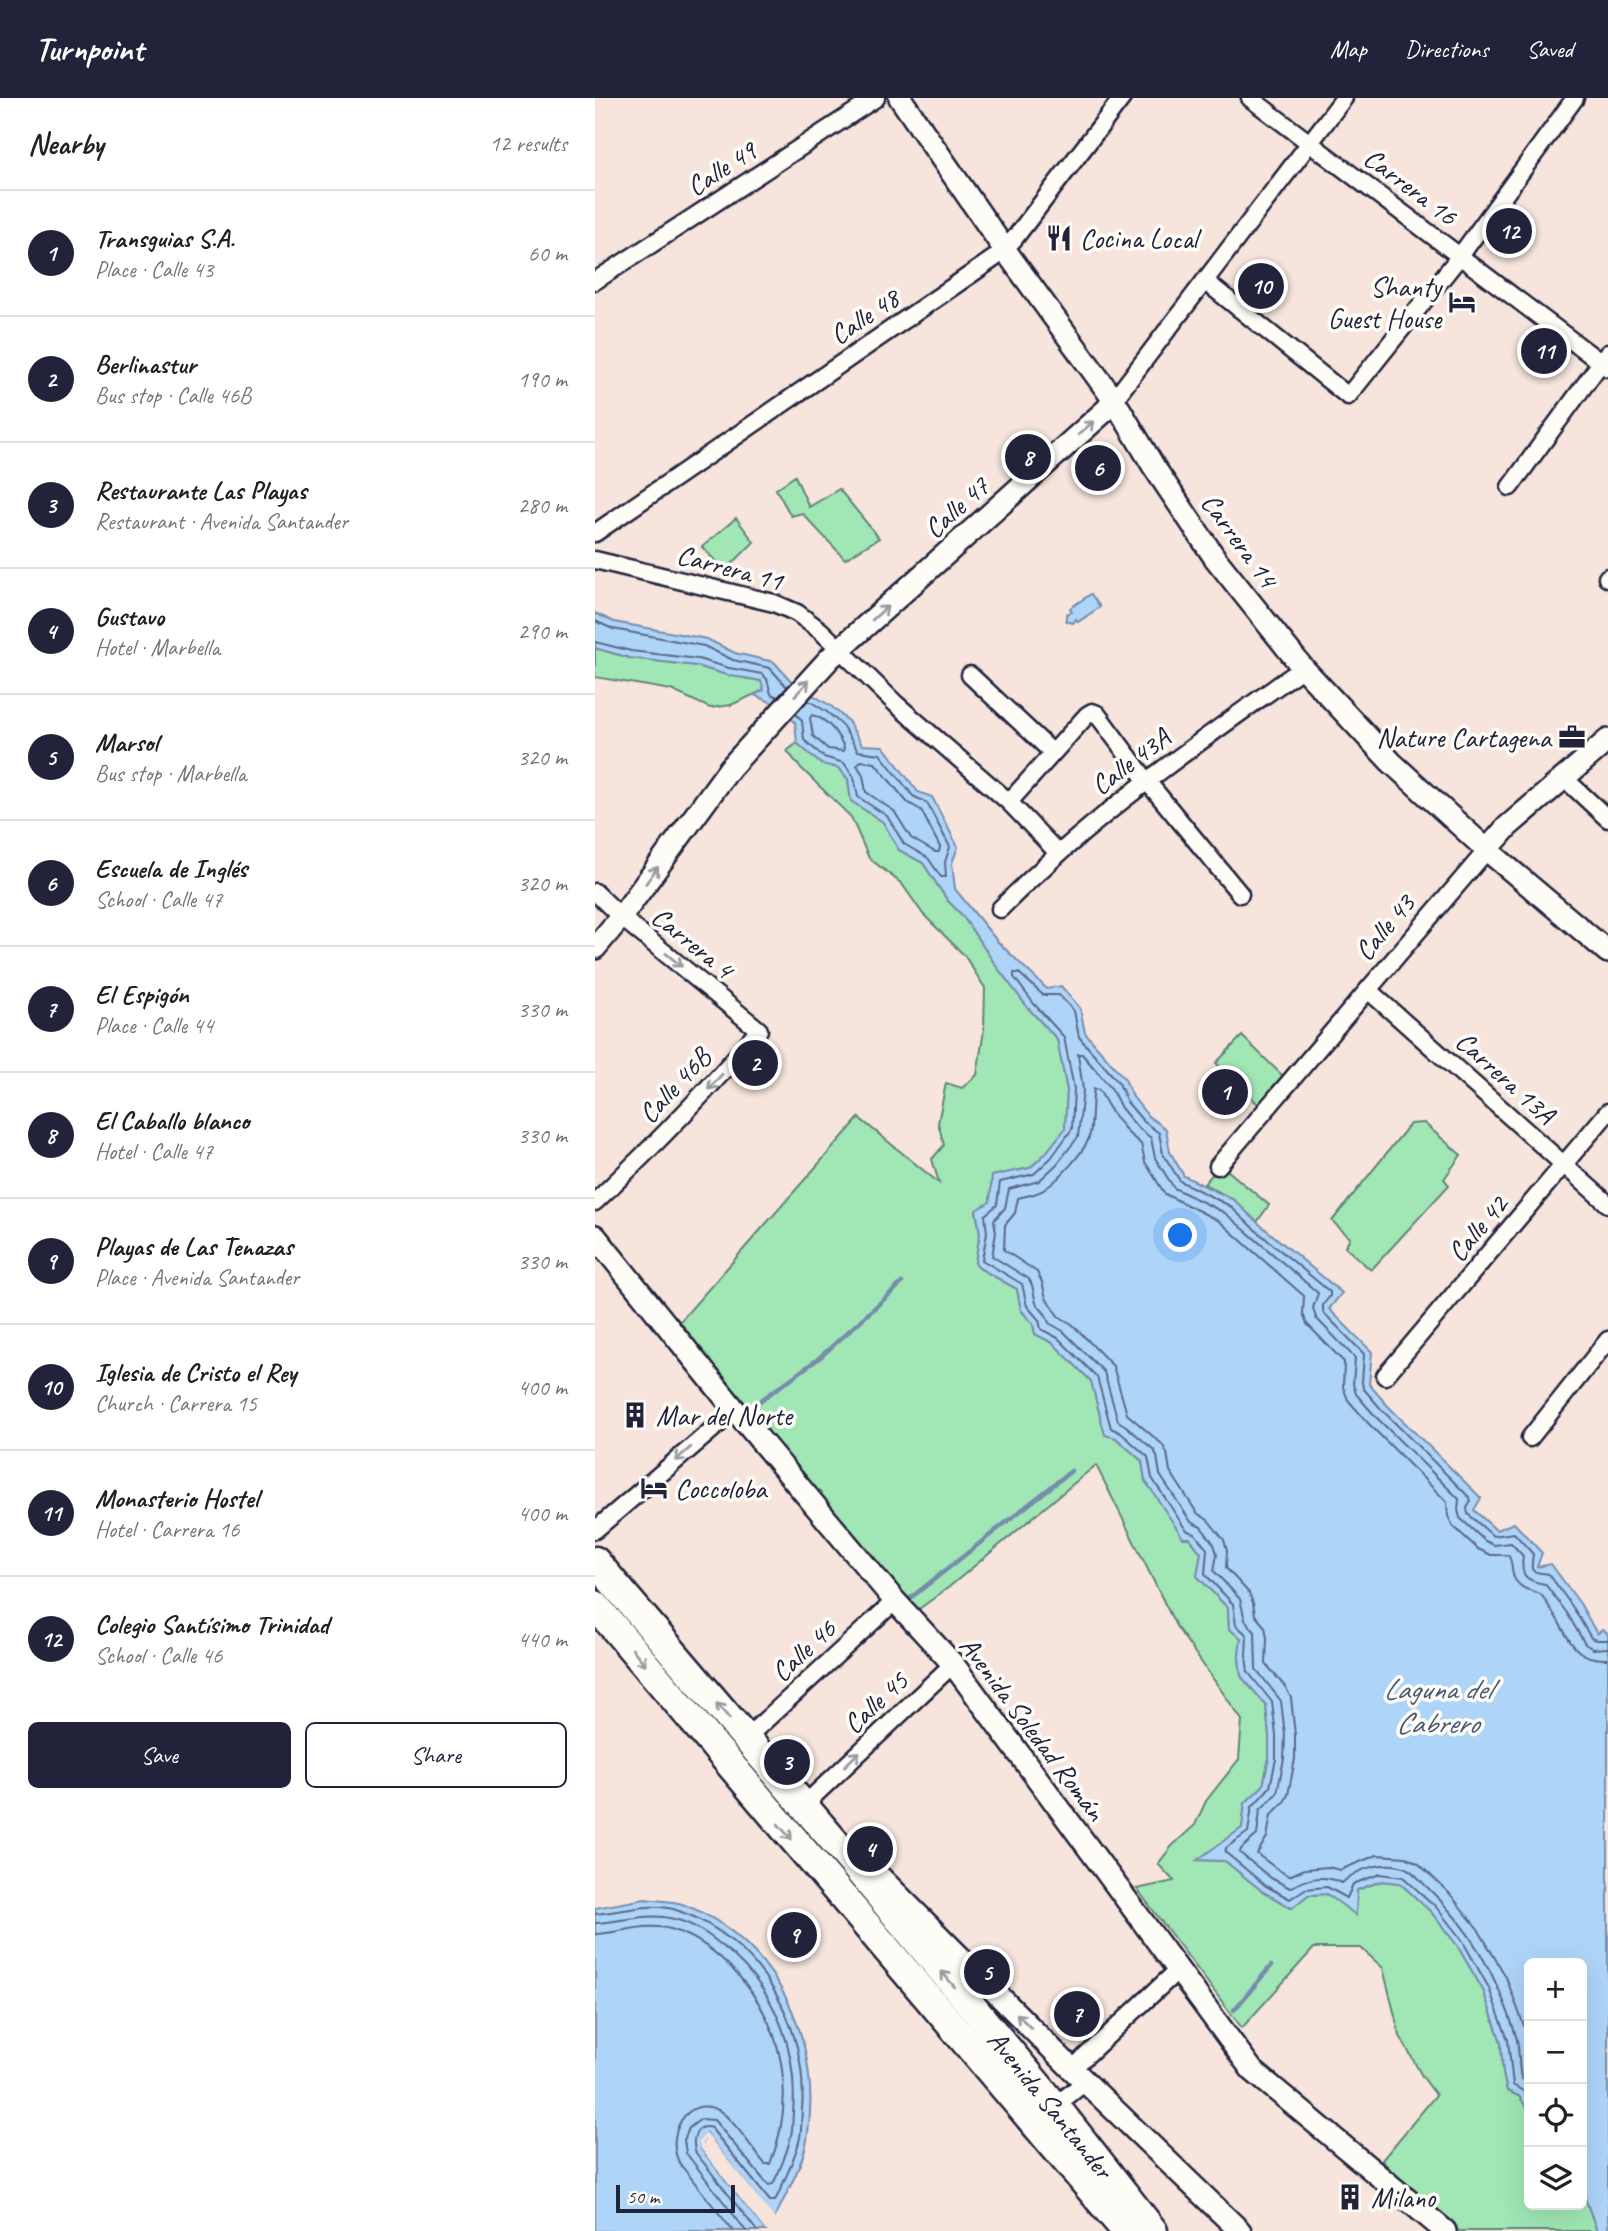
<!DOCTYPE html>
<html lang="en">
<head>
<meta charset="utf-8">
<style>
	:root { --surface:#fff; --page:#f2f2f2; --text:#202124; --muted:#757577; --line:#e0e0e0; --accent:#22223b }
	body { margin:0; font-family:Caveat,sans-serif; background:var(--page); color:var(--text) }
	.controls { position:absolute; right:21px; bottom:21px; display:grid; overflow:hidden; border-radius:10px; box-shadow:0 7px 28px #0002 }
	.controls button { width:63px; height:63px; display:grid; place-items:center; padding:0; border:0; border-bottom:2px solid var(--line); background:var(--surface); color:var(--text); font:35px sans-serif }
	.scale { position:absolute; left:21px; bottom:18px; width:119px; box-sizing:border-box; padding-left:7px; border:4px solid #22223b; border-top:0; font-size:19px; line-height:24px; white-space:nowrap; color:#22223b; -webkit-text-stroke:5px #fdfcf7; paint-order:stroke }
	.you { position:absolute; left:586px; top:1138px; width:24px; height:24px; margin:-18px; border:5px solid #fff; border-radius:50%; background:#1a73e8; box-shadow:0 0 0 10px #1a73e833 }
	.badge { display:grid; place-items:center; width:46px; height:46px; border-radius:50%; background:var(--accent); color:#fff; font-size:23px; font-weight:700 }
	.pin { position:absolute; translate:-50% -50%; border:4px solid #fff; box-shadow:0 2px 7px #0006 }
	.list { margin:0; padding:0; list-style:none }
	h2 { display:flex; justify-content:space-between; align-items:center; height:91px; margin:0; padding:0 28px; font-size:30px }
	h2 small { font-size:23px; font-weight:400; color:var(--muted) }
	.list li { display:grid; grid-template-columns:46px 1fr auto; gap:21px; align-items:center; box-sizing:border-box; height:126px; padding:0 28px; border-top:2px solid var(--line) }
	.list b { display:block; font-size:26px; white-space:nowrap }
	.list p { margin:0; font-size:23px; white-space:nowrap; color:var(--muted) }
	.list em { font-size:23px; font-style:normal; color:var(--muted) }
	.actions { display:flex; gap:14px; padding:21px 28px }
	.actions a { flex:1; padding:16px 0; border:2px solid var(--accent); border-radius:10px; text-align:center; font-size:24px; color:var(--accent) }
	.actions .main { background:var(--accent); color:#fff }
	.icon { flex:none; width:38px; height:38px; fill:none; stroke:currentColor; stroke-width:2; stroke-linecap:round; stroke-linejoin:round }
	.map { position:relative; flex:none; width:1013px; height:2133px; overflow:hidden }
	header { display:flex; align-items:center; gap:42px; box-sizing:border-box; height:98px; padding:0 35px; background:var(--accent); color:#fff }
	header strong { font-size:33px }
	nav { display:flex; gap:38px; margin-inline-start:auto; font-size:24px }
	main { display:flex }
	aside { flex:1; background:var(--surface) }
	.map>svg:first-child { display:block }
	.green { fill:#a0e7b5; stroke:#618478; stroke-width:2 }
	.water { fill:#aed4f8; stroke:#768dac; stroke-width:2 }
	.pier { fill:#f6e4dd }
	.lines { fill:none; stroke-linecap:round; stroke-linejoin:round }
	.shore { stroke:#5a6987; stroke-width:2 }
	.stream { stroke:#768dac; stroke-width:4.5 }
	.street-casing { stroke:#22223b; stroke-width:21 }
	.secondary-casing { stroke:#22223b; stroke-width:26 }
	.highway-casing { stroke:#22223b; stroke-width:33 }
	.street { stroke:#fdfcf7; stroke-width:16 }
	.secondary { stroke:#fdfcf7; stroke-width:21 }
	.highway { stroke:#fdfcf7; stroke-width:28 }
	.oneway { stroke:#9a9aa2 }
	.labels { text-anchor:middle; stroke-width:7; stroke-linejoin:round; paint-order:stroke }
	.street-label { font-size:28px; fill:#22223b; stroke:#fdfcf7 }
	.poi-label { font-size:28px; fill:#22223b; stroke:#fdfcf7; text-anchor:start }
	.water-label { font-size:30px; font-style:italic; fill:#4c5774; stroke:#fdfcf7 }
</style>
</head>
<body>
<header>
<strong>Turnpoint</strong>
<nav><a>Map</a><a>Directions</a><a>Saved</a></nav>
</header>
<main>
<aside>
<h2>Nearby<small>12 results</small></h2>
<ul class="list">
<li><span class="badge">1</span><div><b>Transguias S.A.</b><p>Place · Calle 43</p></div><em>60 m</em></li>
<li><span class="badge">2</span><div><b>Berlinastur</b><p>Bus stop · Calle 46B</p></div><em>190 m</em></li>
<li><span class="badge">3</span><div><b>Restaurante Las Playas</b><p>Restaurant · Avenida Santander</p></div><em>280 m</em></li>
<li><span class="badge">4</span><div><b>Gustavo</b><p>Hotel · Marbella</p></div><em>290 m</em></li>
<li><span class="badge">5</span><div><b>Marsol</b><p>Bus stop · Marbella</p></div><em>320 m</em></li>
<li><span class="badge">6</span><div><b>Escuela de Inglés</b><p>School · Calle 47</p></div><em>320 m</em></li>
<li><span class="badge">7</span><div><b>El Espigón</b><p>Place · Calle 44</p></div><em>330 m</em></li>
<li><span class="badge">8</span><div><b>El Caballo blanco</b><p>Hotel · Calle 47</p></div><em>330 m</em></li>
<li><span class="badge">9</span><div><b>Playas de Las Tenazas</b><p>Place · Avenida Santander</p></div><em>330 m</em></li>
<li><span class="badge">10</span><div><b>Iglesia de Cristo el Rey</b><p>Church · Carrera 15</p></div><em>400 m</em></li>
<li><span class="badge">11</span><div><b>Monasterio Hostel</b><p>Hotel · Carrera 16</p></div><em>400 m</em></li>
<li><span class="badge">12</span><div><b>Colegio Santísimo Trinidad</b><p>School · Calle 46</p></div><em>440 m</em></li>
</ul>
<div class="actions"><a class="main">Save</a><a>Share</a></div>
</aside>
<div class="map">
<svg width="1013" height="2133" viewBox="0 0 1013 2133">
	<rect width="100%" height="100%" fill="#f6e4dd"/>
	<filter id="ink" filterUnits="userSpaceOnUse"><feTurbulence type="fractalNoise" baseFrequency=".0143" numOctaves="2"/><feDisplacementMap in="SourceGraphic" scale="14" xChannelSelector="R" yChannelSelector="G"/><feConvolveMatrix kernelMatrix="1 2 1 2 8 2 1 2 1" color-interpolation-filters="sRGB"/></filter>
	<g filter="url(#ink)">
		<g class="green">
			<path d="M200 378 214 409 244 391 284 440 250 461 207 415 196 418 181 391Z"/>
			<path d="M141 420 159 444 130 473 107 449Z"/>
			<path d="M0 550 35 560 102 568 132 577 166 583 169 592 136 607 115 610 76 592 0 579Z"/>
			<path d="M202 645 226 665 244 670 253 681 256 703 288 724 304 752 328 765 353 803 367 817 402 869 434 911 462 941 472 992 470 1031 450 1056 435 1070 397 1078 395 1105 381 1113 385 1135 380 1165 384 1170 422 1191 426 1212 438 1226 440 1236 458 1245 496 1283 510 1336 521 1340 547 1363 550 1383 606 1455 602 1478 633 1510 634 1531 646 1540 644 1558 646 1578 671 1607 674 1638V1660L668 1688 650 1705 647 1730 603 1762 630 1763 667 1793 696 1810 713 1797 732 1796 761 1816 762 1792 786 1783 805 1785 836 1814 862 1847 888 1892 906 1944 908 1975 912 1993 924 1998 934 2013V2107H987V2091L1002 2133H864L806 2084 787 2062 841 1997 827 1978 805 1938 788 1870 766 1850H719L647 1930 542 1791 579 1783 563 1766 577 1748 600 1727 611 1703 644 1661 647 1622 581 1528 501 1367 354 1489 320 1514 81 1228 264 1020 344 1085 337 1061 349 1047 343 1025 351 985 367 990 382 977 389 932 390 890 369 857 328 816 307 786 274 760 256 719 205 669 192 653Z"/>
			<path d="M647 938 692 982 666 1009 621 965Z"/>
			<path d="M829 1025 866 1057 849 1081 854 1087 776 1172 750 1149 755 1140 737 1123 815 1026Z"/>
			<path d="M622 1071 632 1072 674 1107 662 1124 639 1102 609 1086Z"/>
		</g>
		<g class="water">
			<path d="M496 496 505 509 483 524 481 521 478 525 471 523V516L477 514 475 510Z"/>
			<path d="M0 515 19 524 112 541 140 555 179 564 198 585 236 608 253 623 267 647 288 648 323 694 337 699 363 749 357 765 360 791 403 844 452 891 466 888 485 910 490 935 530 981 538 999 553 1018 571 1031 575 1054 589 1078 639 1102 662 1124 747 1195 734 1211 777 1254 774 1286 792 1307 886 1400 879 1412 901 1432 919 1425 947 1455 942 1469 956 1466 986 1507 1002 1536 1007 1532 1013 1536V2133H1002L987 2091V1865H934V2013L924 1998 912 1993 908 1975 906 1944 888 1892 862 1847 836 1814 805 1785 786 1783 762 1792 761 1817 732 1796 713 1797 697 1810 667 1793 630 1763 602 1762 647 1730 650 1705 668 1688 674 1660V1638L671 1607 646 1578 644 1558 646 1540 634 1531 633 1510 602 1478 606 1455 595 1440H588L550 1382 547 1363 521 1340 510 1337 496 1283 458 1245 440 1236 438 1226 426 1212 422 1191 384 1170 380 1165 385 1135 381 1112 395 1104 397 1078 435 1070 450 1056 470 1031 472 992 462 941 434 911 402 869 367 817 353 803 328 765 304 752 288 724 256 703 253 681 244 670 226 666 202 645 200 624 178 605 159 597 169 592 166 583 132 577 102 568 35 560 0 550Z"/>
			<path d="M50 1801C61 1803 76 1802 87 1806 182 1841 229 1945 212 2042 207 2069 191 2096 179 2121L111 2035 106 2051 171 2133H0V1810Z"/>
		</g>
		<path class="pier" d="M111 2035 182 2123H177L111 2040 108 2045 109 2049 175 2133H171L106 2051 104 2044Z"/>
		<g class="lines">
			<g class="shore">
				<path d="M0 523 18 531 109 548 138 562 175 570 192 589"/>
				<path d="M0 544 36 553 103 561 134 570 167 576 172 581 176 596 183 599"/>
				<path d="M201 616 207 623 209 642 229 659 249 665 259 679 263 699 292 718 309 746 333 760 346 779H351L350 764 355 749 332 705 318 698 285 656 263 653 247 627 232 614 213 602"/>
				<path d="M217 617C233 621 242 635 249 649L248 653 233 651 218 638 215 620Z"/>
				<path d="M266 663 280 665 312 704 326 712 345 749 344 754H340L316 740 299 713 271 694 268 677 262 667Z"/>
				<path d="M0 1816C28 1814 56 1803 84 1813 165 1841 214 1929 207 2012 206 2022 207 2034 204 2044 198 2064 189 2084 180 2103H175L116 2030C100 2025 96 2043 101 2055L162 2133"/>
				<path d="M0 1825C27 1824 51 1814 79 1821 102 1826 121 1842 138 1857 183 1898 203 1955 198 2015 197 2024 198 2033 195 2042 191 2057 185 2072 178 2086L173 2087 119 2022 106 2021 94 2030 89 2042 91 2055 151 2133"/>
				<path d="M0 1836C26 1835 52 1823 79 1832 105 1840 125 1857 143 1877 190 1930 201 2001 175 2066H170C159 2053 137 2019 123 2012 91 1996 69 2039 85 2066L138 2133"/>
				<path d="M934 1968 932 1936 911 1879 883 1831 855 1796 823 1765 811 1759 782 1757 745 1772 733 1769 710 1771 694 1778 682 1771 662 1756 672 1739 676 1717 689 1704 693 1697 700 1661V1637L696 1600 691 1590 671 1566 672 1540 670 1529 660 1517 658 1505 654 1495 631 1470 632 1453 629 1442 613 1422 602 1415 575 1373 572 1355 567 1346 532 1316 518 1268 477 1226 463 1218 451 1200 447 1184 442 1174 409 1152 410 1127 420 1115 423 1100C432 1097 442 1097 450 1091 463 1082 492 1052 495 1036 498 1021 496 1006 499 991L504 992 517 1015 534 1036 546 1046 550 1064 570 1096 624 1123 709 1198 708 1215 712 1226 749 1264 748 1289 753 1302 774 1326 852 1404 853 1418 858 1428 883 1451 896 1457H913C919 1465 915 1475 921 1483 929 1494 937 1491 945 1496 949 1499 952 1506 955 1510 974 1536 975 1563 1013 1561"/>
				<path d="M934 1986 926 1980C923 1967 925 1951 921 1938 904 1881 875 1829 831 1788 825 1782 819 1774 811 1770 791 1762 762 1770 747 1785 727 1776 713 1780 695 1790L676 1780 645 1755 646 1751 662 1737 665 1712 682 1695 689 1661 690 1637 686 1603 661 1571 660 1534 650 1522 645 1501 619 1473 622 1456 619 1446 606 1429 596 1424 565 1377 562 1358 559 1352 531 1328 523 1323 509 1274 468 1233 454 1225 451 1217 441 1205 437 1187 434 1181 397 1158 401 1135 399 1122 410 1110 414 1091 444 1083 462 1066 483 1039 488 992 483 956H487L516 990 526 1010 542 1029 556 1040 560 1060 579 1090 630 1115 723 1195 718 1210 721 1220 760 1260 758 1286 761 1296 781 1319 864 1401 863 1412 865 1420 890 1443 899 1447 916 1445 928 1458C925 1478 931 1483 950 1486L972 1515 990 1546 998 1551 1013 1550"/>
				<path d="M934 2001 928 1993 918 1987 913 1942 894 1890 867 1842 841 1809 808 1779 785 1776 758 1786 752 1800 732 1789 710 1791 695 1801 671 1788 630 1754 631 1750 653 1734 657 1709 675 1689 681 1661V1638L677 1604 653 1574 651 1558 652 1537 641 1527 638 1506 610 1476 612 1451 600 1436 591 1432 557 1380 553 1359 526 1335 516 1330 502 1279 463 1240 446 1231 444 1222 432 1208 427 1186 387 1162 392 1135 390 1117 402 1107 405 1084 439 1076 456 1060 477 1031 479 991 469 939 439 906 419 879V875H424L448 897H464L479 913 484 939 524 985 532 1004 548 1023 564 1035 568 1056 585 1083 635 1108 657 1129 735 1194V1198L728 1207V1214L769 1256 767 1284 768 1290 787 1312 875 1400 876 1403 872 1410 873 1416 898 1438 919 1435 938 1456C935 1477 936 1473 954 1476L979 1511 996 1540 1001 1542H1013"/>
			</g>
			<g class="stream">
				<path d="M151 1313 223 1261 307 1185"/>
				<path d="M313 1502 476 1373"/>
				<path d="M639 1912 676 1868"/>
			</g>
			<g class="street-casing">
				<g id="street">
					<path d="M655 0 1013 270"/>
					<path d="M0 183 281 0"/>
					<path d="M610 183 753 298 865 158 980 0"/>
					<path d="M519 302 749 0"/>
					<path d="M915 389 1013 255"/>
					<path d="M0 435 401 159 419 141 527 0"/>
					<path d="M0 462 179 505 202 515 226 533 301 606 414 704 463 755"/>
					<path d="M1012 480 1013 479"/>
					<path d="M375 577 457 654"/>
					<path d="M968 679 1013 721"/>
					<path d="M414 704 492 617 497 614 502 616 551 682 645 796"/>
					<path d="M0 794 26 819 164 932C113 993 58 1049 0 1104"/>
					<path d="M405 811C496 719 602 645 708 570"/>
					<path d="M773 892 1013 1106"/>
					<path d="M623 1068 892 752"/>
					<path d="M790 1278 1013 1014"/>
					<path d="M935 1340 1013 1242"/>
					<path d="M0 1432 140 1312"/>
					<path d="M151 1640 300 1503"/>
					<path d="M208 1708 358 1566"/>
					<path d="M477 1971 583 1872"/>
					<path d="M455 2012 490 1984"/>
				</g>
			</g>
			<g class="secondary-casing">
				<g id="secondary">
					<path d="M305 0 410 152 519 302 559 369 620 460 708 570 796 664 892 752 1013 854"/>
					<path d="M892 752 912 729 1013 642"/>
					<path d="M0 850 26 819 135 670 235 560 512 311 519 302"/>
					<path d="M0 1138 140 1312 300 1503 358 1566 657 1972 850 2133"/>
					<path d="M274 1770 283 1777 477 1971 645 2133"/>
				</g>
			</g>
			<g class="highway-casing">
				<g id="highway">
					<path d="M0 1463 244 1749 460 2008 558 2133"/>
					<path d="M0 1507 531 2133"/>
				</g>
			</g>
			<use href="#street" class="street"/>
			<use href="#secondary" class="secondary"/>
			<use href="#highway" class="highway"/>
		</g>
		<defs><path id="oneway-shaft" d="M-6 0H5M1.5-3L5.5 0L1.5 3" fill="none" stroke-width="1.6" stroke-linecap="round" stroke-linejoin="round" transform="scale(1.75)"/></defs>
		<g class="oneway">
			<use href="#oneway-shaft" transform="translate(491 330) rotate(-42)"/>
			<use href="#oneway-shaft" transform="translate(285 515) rotate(-42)"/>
			<use href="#oneway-shaft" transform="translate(207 590) rotate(-47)"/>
			<use href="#oneway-shaft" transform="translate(57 777) rotate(-54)"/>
			<use href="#oneway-shaft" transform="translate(79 862) rotate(39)"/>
			<use href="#oneway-shaft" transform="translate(120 984) rotate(132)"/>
			<use href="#oneway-shaft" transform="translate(88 1356) rotate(139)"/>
			<use href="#oneway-shaft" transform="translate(44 1559) rotate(50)"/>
			<use href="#oneway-shaft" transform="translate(128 1613) rotate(-130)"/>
			<use href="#oneway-shaft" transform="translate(257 1661) rotate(-43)"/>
			<use href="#oneway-shaft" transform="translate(190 1734) rotate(49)"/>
			<use href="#oneway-shaft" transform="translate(353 1881) rotate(-130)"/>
			<use href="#oneway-shaft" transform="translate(429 1923) rotate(-135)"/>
		</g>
	</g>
	<defs>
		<g id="restaurant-bare" transform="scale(2.1)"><path d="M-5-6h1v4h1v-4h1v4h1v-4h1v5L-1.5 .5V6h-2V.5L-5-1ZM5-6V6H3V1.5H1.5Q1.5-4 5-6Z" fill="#22223b" stroke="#fdfcf7" stroke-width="2.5" paint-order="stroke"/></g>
		<g id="hotel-bare" transform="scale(2.1)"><path d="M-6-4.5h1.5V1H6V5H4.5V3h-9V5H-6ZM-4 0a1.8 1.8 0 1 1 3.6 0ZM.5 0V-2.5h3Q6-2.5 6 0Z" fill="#22223b" stroke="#fdfcf7" stroke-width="2.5" paint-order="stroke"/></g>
		<g id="office-bare" transform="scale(2.1)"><path d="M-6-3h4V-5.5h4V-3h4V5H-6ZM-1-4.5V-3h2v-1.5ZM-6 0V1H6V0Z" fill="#22223b" stroke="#fdfcf7" stroke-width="2.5" paint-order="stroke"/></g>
		<g id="building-bare" transform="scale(2.1)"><path d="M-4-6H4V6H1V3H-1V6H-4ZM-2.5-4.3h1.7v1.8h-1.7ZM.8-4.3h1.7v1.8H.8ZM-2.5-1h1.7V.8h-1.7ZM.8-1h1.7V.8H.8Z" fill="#22223b" stroke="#fdfcf7" stroke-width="2.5" paint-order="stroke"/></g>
	</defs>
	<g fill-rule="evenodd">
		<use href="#restaurant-bare" x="464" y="140"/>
		<use href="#hotel-bare" x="867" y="204"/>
		<use href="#office-bare" x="977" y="639"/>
		<use href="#building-bare" x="40" y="1317"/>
		<use href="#hotel-bare" x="59" y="1390"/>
		<use href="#building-bare" x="755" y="2099"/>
	</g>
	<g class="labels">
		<g class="street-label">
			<text transform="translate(126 70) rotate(-33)" y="10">Calle 49</text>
			<text transform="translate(816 88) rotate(37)" y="10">Carrera 16</text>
			<text transform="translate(269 218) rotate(-34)" y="10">Calle 48</text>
			<text transform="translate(361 409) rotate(-42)" y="10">Calle 47</text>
			<text transform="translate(645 442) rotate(54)" y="10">Carrera 14</text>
			<text transform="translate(135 469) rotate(15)" y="10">Carrera 11</text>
			<text transform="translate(535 663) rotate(-37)" y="10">Calle 43A</text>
			<text transform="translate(789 829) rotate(-50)" y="10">Calle 43</text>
			<text transform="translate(98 844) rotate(39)" y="10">Carrera 4</text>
			<text transform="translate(911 979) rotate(42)" y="10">Carrera 13A</text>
			<text transform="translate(79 987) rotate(-47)" y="10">Calle 46B</text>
			<text transform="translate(882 1130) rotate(-50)" y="10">Calle 42</text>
			<text transform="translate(208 1552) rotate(-43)" y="10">Calle 46</text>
			<text transform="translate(280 1604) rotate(-43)" y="10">Calle 45</text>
			<text transform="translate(438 1630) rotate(53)" y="10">Avenida Soledad Román</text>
			<text transform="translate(456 2006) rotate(51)" y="10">Avenida Santander</text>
		</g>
		<g class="poi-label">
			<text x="485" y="150">Cocina Local</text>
			<text x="846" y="198" text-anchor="end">Shanty<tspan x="846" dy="32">Guest House</tspan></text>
			<text x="956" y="649" text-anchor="end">Nature Cartagena</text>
			<text x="61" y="1327">Mar del Norte</text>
			<text x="80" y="1400">Coccoloba</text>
			<text x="776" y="2109">Milano</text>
		</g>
		<g class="water-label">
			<text x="842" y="1601">Laguna del<tspan x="842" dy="34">Cabrero</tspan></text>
		</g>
	</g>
</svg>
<div class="controls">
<button>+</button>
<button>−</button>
<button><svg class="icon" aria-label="locate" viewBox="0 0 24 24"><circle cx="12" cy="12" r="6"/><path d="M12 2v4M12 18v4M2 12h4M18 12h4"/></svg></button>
<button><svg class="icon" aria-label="layers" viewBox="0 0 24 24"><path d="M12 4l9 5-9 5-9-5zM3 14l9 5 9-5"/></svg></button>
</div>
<div class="scale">50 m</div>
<div class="you"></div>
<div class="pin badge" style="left:630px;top:994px">1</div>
<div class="pin badge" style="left:160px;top:965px">2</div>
<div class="pin badge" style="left:192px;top:1664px">3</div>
<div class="pin badge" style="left:275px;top:1751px">4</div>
<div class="pin badge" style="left:392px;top:1874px">5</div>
<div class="pin badge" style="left:503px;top:370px">6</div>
<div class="pin badge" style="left:482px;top:1916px">7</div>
<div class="pin badge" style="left:433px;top:359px">8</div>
<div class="pin badge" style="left:199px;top:1837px">9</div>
<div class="pin badge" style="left:666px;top:188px">10</div>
<div class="pin badge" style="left:949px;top:253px">11</div>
<div class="pin badge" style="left:914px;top:133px">12</div>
</div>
</main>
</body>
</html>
